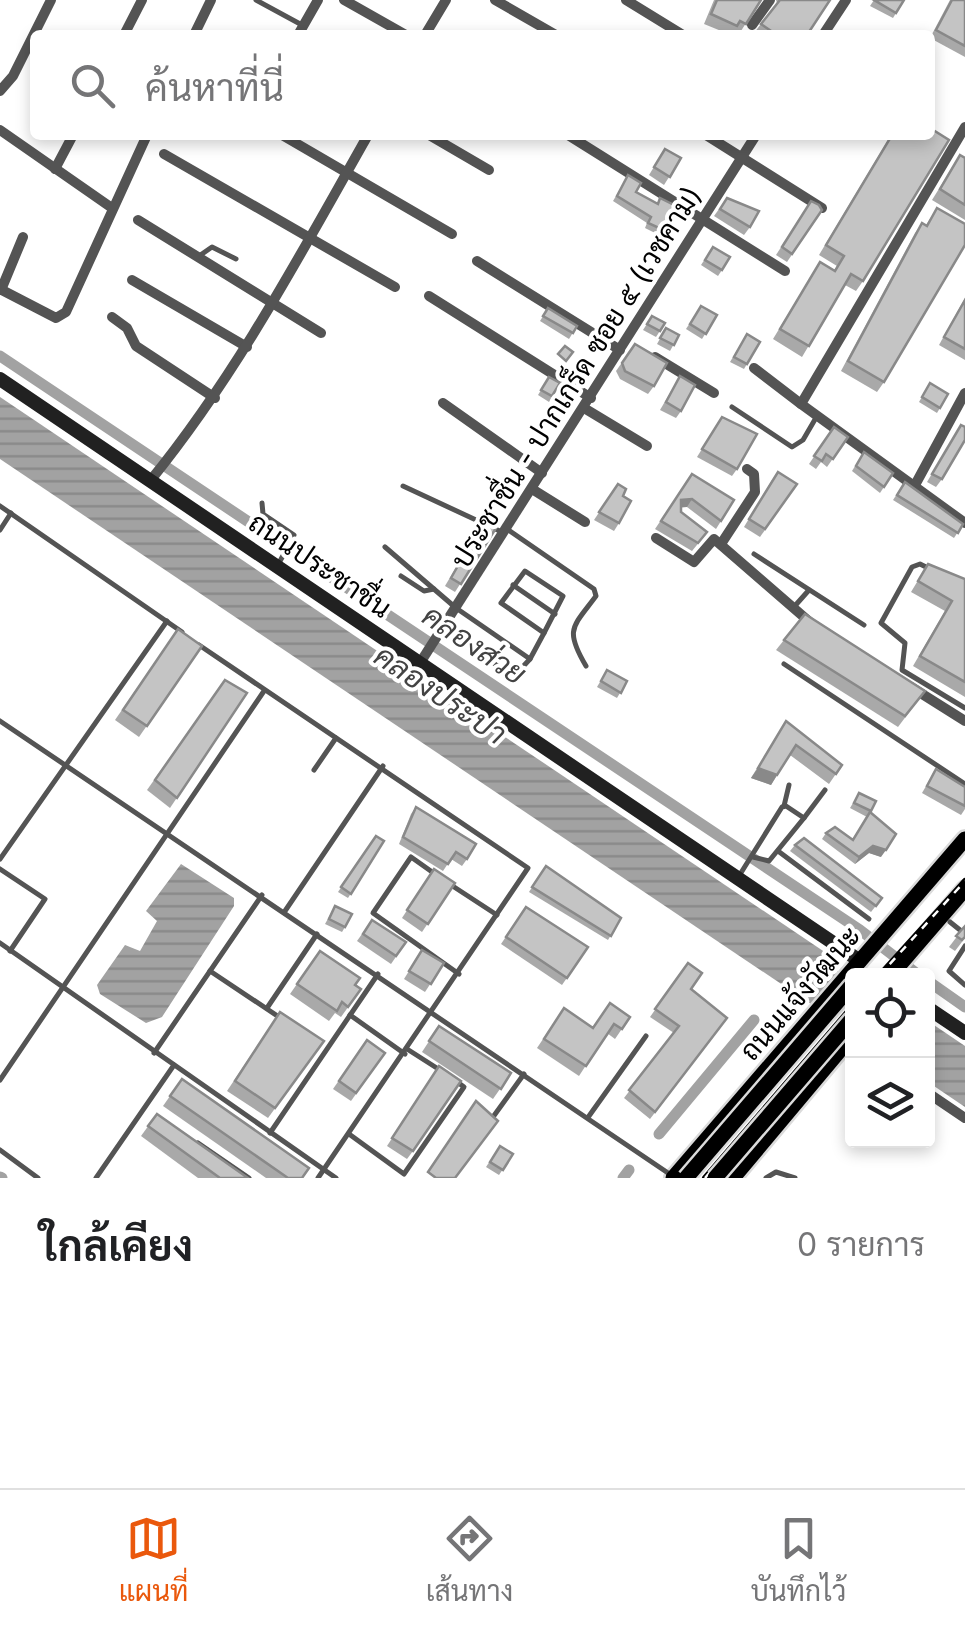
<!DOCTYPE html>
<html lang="th">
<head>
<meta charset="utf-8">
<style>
	:root { --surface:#fff; --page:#f6f6f6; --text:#202124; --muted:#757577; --line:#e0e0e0; --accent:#ea580c }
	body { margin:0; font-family:Inter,Sarabun,sans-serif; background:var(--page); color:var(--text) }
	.controls { position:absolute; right:30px; bottom:30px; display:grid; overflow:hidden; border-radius:10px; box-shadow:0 5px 15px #0003 }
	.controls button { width:90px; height:90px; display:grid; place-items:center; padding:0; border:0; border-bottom:2px solid var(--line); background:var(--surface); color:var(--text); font:50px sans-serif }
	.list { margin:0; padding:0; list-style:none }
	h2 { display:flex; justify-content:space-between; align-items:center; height:130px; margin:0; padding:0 40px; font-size:42px }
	h2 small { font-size:32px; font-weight:400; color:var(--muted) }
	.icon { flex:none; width:55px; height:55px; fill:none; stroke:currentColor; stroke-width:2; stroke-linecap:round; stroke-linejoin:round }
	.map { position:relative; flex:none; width:965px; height:1178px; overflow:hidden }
	.search { position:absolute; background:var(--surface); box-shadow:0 5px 15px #0003; left:30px; right:30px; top:30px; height:110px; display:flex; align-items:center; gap:25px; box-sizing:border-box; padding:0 35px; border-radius:10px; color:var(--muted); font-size:38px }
	.sheet { height:310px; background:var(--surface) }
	nav { display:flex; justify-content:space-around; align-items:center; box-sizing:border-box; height:140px; border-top:2px solid var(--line); background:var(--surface); font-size:28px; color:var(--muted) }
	nav a { display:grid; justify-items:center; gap:5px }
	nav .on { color:var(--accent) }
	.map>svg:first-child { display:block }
	.water { fill:url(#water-rules) }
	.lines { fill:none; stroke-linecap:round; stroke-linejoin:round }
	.canal { stroke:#a2a2a2; stroke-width:11 }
	.primary-casing { stroke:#dbdbdb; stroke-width:20 }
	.lane { stroke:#545454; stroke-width:5 }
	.street { stroke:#545454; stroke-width:10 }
	.secondary { stroke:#212121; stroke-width:14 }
	.primary { stroke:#000; stroke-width:15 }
	.rail-casing { stroke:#000; stroke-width:6 }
	.rail { stroke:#fff; stroke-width:2.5; stroke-dasharray:8; stroke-linecap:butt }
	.primary-bridge-casing { stroke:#dbdbdb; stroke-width:20; stroke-linecap:butt }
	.primary-bridge { stroke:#000; stroke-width:15 }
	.wall { fill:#a9a9a9 }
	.shaded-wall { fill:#898989 }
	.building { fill:#c4c4c4; stroke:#898989; stroke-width:2.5 }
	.labels { text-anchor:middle; stroke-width:8; stroke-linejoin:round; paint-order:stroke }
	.street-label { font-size:28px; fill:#000; stroke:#fff }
	.water-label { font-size:30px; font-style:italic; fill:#434343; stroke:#fff }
</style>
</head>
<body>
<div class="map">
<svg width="965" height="1178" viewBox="0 0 965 1178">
	<defs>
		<pattern id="water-rules" width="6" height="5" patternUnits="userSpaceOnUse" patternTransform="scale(2.5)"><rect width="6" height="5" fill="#a2a2a2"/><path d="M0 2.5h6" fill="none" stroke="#8a8a8a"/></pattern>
	</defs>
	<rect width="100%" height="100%" fill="#fff"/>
	<g class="water">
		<path d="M0 397 838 961V972L811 1004 0 459Z"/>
		<path d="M181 864 234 898V906L162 1017 146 1023 100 994 97 985 125 945 140 951 157 921 146 911Z"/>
		<path d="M928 1021 965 1046V1107L928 1082Z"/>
	</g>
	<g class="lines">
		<g class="canal">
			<path d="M0 356 860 930 920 976"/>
			<path d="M928 981 965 1007"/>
			<path d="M659 1134 754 1020"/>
			<path d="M0 1177 2 1178"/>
			<path d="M623 1178 629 1170"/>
		</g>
		<g class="primary-casing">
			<g id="primary">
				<path d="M890 976 965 889"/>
				<path d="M673 1178 965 839"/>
				<path d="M733 1178 852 1036"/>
			</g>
		</g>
		<g class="lane">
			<path d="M256 0 302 25"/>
			<path d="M199 256 212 247 236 259"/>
			<path d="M732 407 792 447 803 440 817 416"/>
			<path d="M403 486 504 533"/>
			<path d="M262 503 263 514 294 535 279 563"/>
			<path d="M0 506 182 632"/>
			<path d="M507 529 594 589 596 596C573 627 564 629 586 666"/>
			<path d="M0 530 11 513"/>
			<path d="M385 547 456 608 530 659 518 672H508L440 630"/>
			<path d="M754 554 864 625"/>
			<path d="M932 570 920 564 912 567 881 623 905 643 902 670 965 708"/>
			<path d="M525 571 563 596 544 633 501 603Z"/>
			<path d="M401 576 424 591 434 589"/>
			<path d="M513 585 555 614"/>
			<path d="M793 608 809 590"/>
			<path d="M199 645 528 868 318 1178"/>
			<path d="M530 659 544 633"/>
			<path d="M784 664 965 784"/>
			<path d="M0 721 671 1175"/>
			<path d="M314 770 336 738"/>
			<path d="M784 806 789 785"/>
			<path d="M804 818 825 790"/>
			<path d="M778 851 869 919"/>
			<path d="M0 859 167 621"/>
			<path d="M0 869 45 899 10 951"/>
			<path d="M435 874 411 857 373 913 459 974"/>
			<path d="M739 876 782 807 786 806 804 818 769 861 753 857"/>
			<path d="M448 883 497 915"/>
			<path d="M285 911 383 766"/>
			<path d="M950 922 965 934"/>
			<path d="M0 943 336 1178"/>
			<path d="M965 946 949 971 965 985"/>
			<path d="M210 971 282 1019"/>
			<path d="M267 1008 317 934"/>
			<path d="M350 1015 405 1054"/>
			<path d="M407 1049 443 1072"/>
			<path d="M154 1053 262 895"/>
			<path d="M0 1080 264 691"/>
			<path d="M589 1116 646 1036"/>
			<path d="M493 1117 524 1074"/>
			<path d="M270 1133 378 974"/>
			<path d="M349 1134 404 1174 464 1087 456 1081"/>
			<path d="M198 1143 249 1178"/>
			<path d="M0 1150 38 1178"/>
			<path d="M96 1178 174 1065"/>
			<path d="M766 1178 776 1172 795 1178"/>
		</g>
		<g class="street">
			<path d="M344 0 406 35"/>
			<path d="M495 0 556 35"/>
			<path d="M626 0 683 35"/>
			<path d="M752 25 770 0"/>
			<path d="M124 35 142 0"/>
			<path d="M194 35 211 0"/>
			<path d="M298 35 318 0"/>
			<path d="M425 35 446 0"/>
			<path d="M823 35 846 0"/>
			<path d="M0 91 13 76 51 0"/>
			<path d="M965 127 801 404 965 523"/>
			<path d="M0 130 112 208"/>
			<path d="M282 135 452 234"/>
			<path d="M429 135 489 170"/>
			<path d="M568 135 785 271"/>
			<path d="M706 135 822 208"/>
			<path d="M164 154 395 287"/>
			<path d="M55 169 73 135"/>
			<path d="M138 220 321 333"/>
			<path d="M477 261 620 350"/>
			<path d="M132 280 247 347"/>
			<path d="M0 289 56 318 66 312 147 135"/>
			<path d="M1 290 23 237"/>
			<path d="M429 296 591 398"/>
			<path d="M112 317 127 328 136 346 215 398"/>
			<path d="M655 357 714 393"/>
			<path d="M754 368 801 404"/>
			<path d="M443 403 542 473"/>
			<path d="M584 408 647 446"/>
			<path d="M150 481C237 374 300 255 368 135"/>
			<path d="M915 485 965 393"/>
			<path d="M532 489 585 522"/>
			<path d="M656 538 694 562 714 539 812 624"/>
			<path d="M721 544 755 492 754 474 747 469"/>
			<path d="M420 663 756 135"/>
			<path d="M911 687 965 721"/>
			<path d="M928 1093 965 1118"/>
		</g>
		<g class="secondary">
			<path d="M0 379 860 961"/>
			<path d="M928 1008 965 1033"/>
		</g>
		<use href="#primary" class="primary"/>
		<g class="rail-casing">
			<g id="rail">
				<path d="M879 976 965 881"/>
				<path d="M705 1178 852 1007"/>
			</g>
		</g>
		<use href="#rail" class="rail"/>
		<g class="primary-bridge-casing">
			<g id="primary-bridge">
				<path d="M686 1178 852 985"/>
				<path d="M715 1178 852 1019"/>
			</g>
		</g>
		<use href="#primary-bridge" class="primary-bridge"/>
	</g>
	<g class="wall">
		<path d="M714 0H761L739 34 734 31 731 35 704 24Z"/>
		<path d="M776 0H830L807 35H756L754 33 777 3Z"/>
		<path d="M874 0H904L893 18 870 6Z"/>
		<path d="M950 0H965V57L930 38Z"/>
		<path d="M891 135H930L863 281 856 291 845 285 802 357 773 339 820 262 834 271 837 266 819 255Z"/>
		<path d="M665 149 681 158 664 185 649 175Z"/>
		<path d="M960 155 965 158V220L932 200Z"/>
		<path d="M625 181 636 192 657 203 660 198 661 233H655L645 228 647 223 613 201Z"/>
		<path d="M727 198 750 227 744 235 714 216Z"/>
		<path d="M811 201 822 210 787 262 776 255Z"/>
		<path d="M937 208 884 382 877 392 841 371 915 233 922 223 926 225Z"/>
		<path d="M713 247 722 270 718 276 701 265Z"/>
		<path d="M965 298V360L939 345Z"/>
		<path d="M701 306 717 315 702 339 686 329Z"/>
		<path d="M548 308 577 326 569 339 540 321Z"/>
		<path d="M652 316 665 323 656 337 643 330Z"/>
		<path d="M666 328 679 335 670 351 657 344Z"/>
		<path d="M747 334 760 342 744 369 730 362Z"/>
		<path d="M635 344 654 386 648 394 620 379 616 371Z"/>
		<path d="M680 376 681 411 676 418 660 410Z"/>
		<path d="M549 377 560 383 549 402 538 395Z"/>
		<path d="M930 383 948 394 937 413 919 402Z"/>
		<path d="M722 417 737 469 732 476 697 457Z"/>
		<path d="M961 425 942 479 936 487 927 482Z"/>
		<path d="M834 427 848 437 827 467 821 462 816 469 809 464Z"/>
		<path d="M864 452 893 473 880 493 852 471Z"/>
		<path d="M692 474 734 500 716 529 687 507H681V512L701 540 692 551 655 529Z"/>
		<path d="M772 480 797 484 760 537 744 527Z"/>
		<path d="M905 482 963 524 954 538 893 500Z"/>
		<path d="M618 484 623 496 619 523 614 531 594 520Z"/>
		<path d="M484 520 496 528 455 592 445 586Z"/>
		<path d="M928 564 965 579V697L913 666 945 611 911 592Z"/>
		<path d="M178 629 202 646 139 737 115 720Z"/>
		<path d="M784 640 925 691 898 727 776 650Z"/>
		<path d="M607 670 627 681 617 698 597 687Z"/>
		<path d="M225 680 247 693 170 808 147 790Z"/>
		<path d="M786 721 842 765 829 784 790 755 771 785 751 778Z"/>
		<path d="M936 769 965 787V809L961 815 922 793Z"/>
		<path d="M859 793 876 801 870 813 881 857 869 853 855 864 822 839 826 833 852 840 867 817 850 808Z"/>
		<path d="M416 807 467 859 462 866 451 859 443 871 399 844 411 814Z"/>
		<path d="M376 836 384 841 348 898 338 892Z"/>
		<path d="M795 845 882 898 871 912 790 851Z"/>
		<path d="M546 866 621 918 608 940 529 892Z"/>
		<path d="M434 869 455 883 422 932 402 918Z"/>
		<path d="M335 906 345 927 342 932 325 924Z"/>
		<path d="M526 907 588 947 562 985 501 944Z"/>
		<path d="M372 920 406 942 391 964 357 941Z"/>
		<path d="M965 926V938L955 951 949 947Z"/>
		<path d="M422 950 444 963 425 992 404 979Z"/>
		<path d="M320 951 361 989 341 1017 335 1013 329 1021 290 994Z"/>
		<path d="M688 963 691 989 727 1018 650 1119 624 1098 674 1033 650 1017Z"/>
		<path d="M564 1008 593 1028 630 1017 615 1039 607 1033 579 1076 537 1048Z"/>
		<path d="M280 1012 324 1041 268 1118 227 1091Z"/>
		<path d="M439 1026 511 1073 493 1099 422 1052Z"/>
		<path d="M367 1040 385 1053 351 1101 333 1089Z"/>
		<path d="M439 1066 413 1151 407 1159 387 1146Z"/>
		<path d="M182 1079 302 1178H266L163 1106Z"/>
		<path d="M157 1114 248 1178H198L141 1136Z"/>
		<path d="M500 1146 513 1154 499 1175 486 1167Z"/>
	</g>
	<g class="shaded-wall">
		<path d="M692 499 687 507 676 508 681 500Z"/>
		<path d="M758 768 777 775 771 785 751 778Z"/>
		<path d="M873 846 886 850 881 857 869 853 855 864 859 857Z"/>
	</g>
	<g class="building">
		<path d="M717 0H761L746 24 740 21 737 26 711 14Z"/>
		<path d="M780 0H830L807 35H777L761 24Z"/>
		<path d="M874 0H904L896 13Z"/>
		<path d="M952 0H965V46L936 30Z"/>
		<path d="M930 128 949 140 863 281 851 274 809 346 780 329 820 262 835 271 844 256 826 245 892 135H930Z"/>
		<path d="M665 149 681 158 670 177 654 167Z"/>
		<path d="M960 155 965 158V205L940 189Z"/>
		<path d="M628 175 641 183 636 192 658 204 660 198 676 206 665 228H659L648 223 651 217 617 196Z"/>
		<path d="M727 198 759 211 750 227 720 209Z"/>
		<path d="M811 201 819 205 822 210 792 254 782 247Z"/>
		<path d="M937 208 965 224V245L884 382 848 361 922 223 927 226Z"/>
		<path d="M713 247 730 257 722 270 705 260Z"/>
		<path d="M965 300V349L944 337Z"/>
		<path d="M701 306 717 315 706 334 690 324Z"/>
		<path d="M548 308 577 326 573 333 543 316Z"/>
		<path d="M652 316 665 323 660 331 647 324Z"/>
		<path d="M666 328 679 335 674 345 660 338Z"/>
		<path d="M747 334 760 342 747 364 734 357Z"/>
		<path d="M635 344 667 363 654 386 625 371 622 363Z"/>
		<path d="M565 346 573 352 566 361 558 354Z"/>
		<path d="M680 376 695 385 681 411 666 402Z"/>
		<path d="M549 377 560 383 552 396 541 390Z"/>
		<path d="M930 383 948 394 940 408 922 397Z"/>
		<path d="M722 417 757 434 737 469 702 449Z"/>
		<path d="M961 425 965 427V440L942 479 932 474Z"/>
		<path d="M834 427 848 437 833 459 826 454 822 461 814 456Z"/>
		<path d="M864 452 893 473 884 487 856 466Z"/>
		<path d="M778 472 797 484 765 529 749 519Z"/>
		<path d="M692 474 734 500 721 521 692 499 681 500V512L707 532 698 543 661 521Z"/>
		<path d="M905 482 963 524 958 533 897 495Z"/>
		<path d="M618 484 626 489 623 496 631 501 619 523 599 512Z"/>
		<path d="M484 520 496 528 461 584 451 578Z"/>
		<path d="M928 564 965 579V682L920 656 952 601 918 581Z"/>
		<path d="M805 614 925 691 905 716 784 640Z"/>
		<path d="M178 629 202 646 147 726 123 710Z"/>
		<path d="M607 670 627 681 621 693 601 681Z"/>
		<path d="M225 680 247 693 177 798 155 780Z"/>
		<path d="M786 721 842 765 836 774 796 745 777 775 758 768Z"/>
		<path d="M936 769 965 787V806L927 786Z"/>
		<path d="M859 793 876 801 871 811 854 803Z"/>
		<path d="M416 807 476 844 467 859 456 852 448 864 403 837Z"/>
		<path d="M870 812 896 834 886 850 873 846 859 857 826 833 835 827 853 840Z"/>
		<path d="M376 836 384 841 351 894 341 887Z"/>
		<path d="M804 838 882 898 876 906 795 845Z"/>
		<path d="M546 866 621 918 611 936 532 887Z"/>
		<path d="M434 869 455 883 428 924 407 910Z"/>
		<path d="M335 906 352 914 345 927 329 919Z"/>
		<path d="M526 907 588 947 567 978 506 937Z"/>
		<path d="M372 920 406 942 396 956 363 934Z"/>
		<path d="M965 926V937L962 940 956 936Z"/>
		<path d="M422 950 444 963 431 984 409 971Z"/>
		<path d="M320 951 360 978 355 985 361 989 348 1007 342 1002 337 1011 297 984Z"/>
		<path d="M688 963 702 973 691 989 727 1018 655 1112 629 1090 679 1026 655 1009Z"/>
		<path d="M610 1003 630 1017 622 1029 614 1024 586 1066 544 1039 564 1008 593 1028Z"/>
		<path d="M280 1012 324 1041 275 1108 235 1081Z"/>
		<path d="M439 1026 511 1073 501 1089 429 1041Z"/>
		<path d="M367 1040 385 1053 356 1093 339 1081Z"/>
		<path d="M439 1066 461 1081 413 1151 392 1138Z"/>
		<path d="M182 1079 309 1168 302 1178H288L170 1096Z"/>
		<path d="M476 1101 498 1121 455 1178H436L428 1172Z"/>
		<path d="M157 1114 248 1178H220L148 1126Z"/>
		<path d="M500 1146 513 1154 503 1170 490 1162Z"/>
	</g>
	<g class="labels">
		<g class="street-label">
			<text transform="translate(576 377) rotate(-58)" y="10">ประชาชื่น - ปากเกร็ด ซอย ๕ (เวชคาม)</text>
			<text transform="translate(320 565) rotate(34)" y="10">ถนนประชาชื่น</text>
			<text transform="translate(800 993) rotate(-49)" y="10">ถนนแจ้งวัฒนะ</text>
		</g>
		<g class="water-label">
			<text transform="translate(474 645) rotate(34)" y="10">คลองส่วย</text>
			<text transform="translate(440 695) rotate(34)" y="10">คลองประปา</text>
		</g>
	</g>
</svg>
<div class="controls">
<button><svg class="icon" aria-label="locate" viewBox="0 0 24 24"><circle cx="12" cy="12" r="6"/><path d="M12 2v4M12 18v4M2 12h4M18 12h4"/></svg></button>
<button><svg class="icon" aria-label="layers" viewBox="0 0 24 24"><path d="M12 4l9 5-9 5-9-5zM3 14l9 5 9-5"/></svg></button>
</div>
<div class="search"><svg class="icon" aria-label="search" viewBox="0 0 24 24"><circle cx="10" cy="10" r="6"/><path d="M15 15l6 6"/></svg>ค้นหาที่นี่</div>
</div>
<section class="sheet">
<h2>ใกล้เคียง<small>0 รายการ</small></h2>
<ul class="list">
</ul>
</section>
<nav>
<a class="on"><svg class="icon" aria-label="map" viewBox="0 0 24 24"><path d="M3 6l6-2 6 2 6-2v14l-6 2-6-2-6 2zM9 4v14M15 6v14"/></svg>แผนที่</a>
<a><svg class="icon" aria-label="directions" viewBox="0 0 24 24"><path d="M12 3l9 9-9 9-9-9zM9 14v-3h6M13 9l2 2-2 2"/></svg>เส้นทาง</a>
<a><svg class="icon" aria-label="saved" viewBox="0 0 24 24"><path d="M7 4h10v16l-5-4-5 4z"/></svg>บันทึกไว้</a>
</nav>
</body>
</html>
